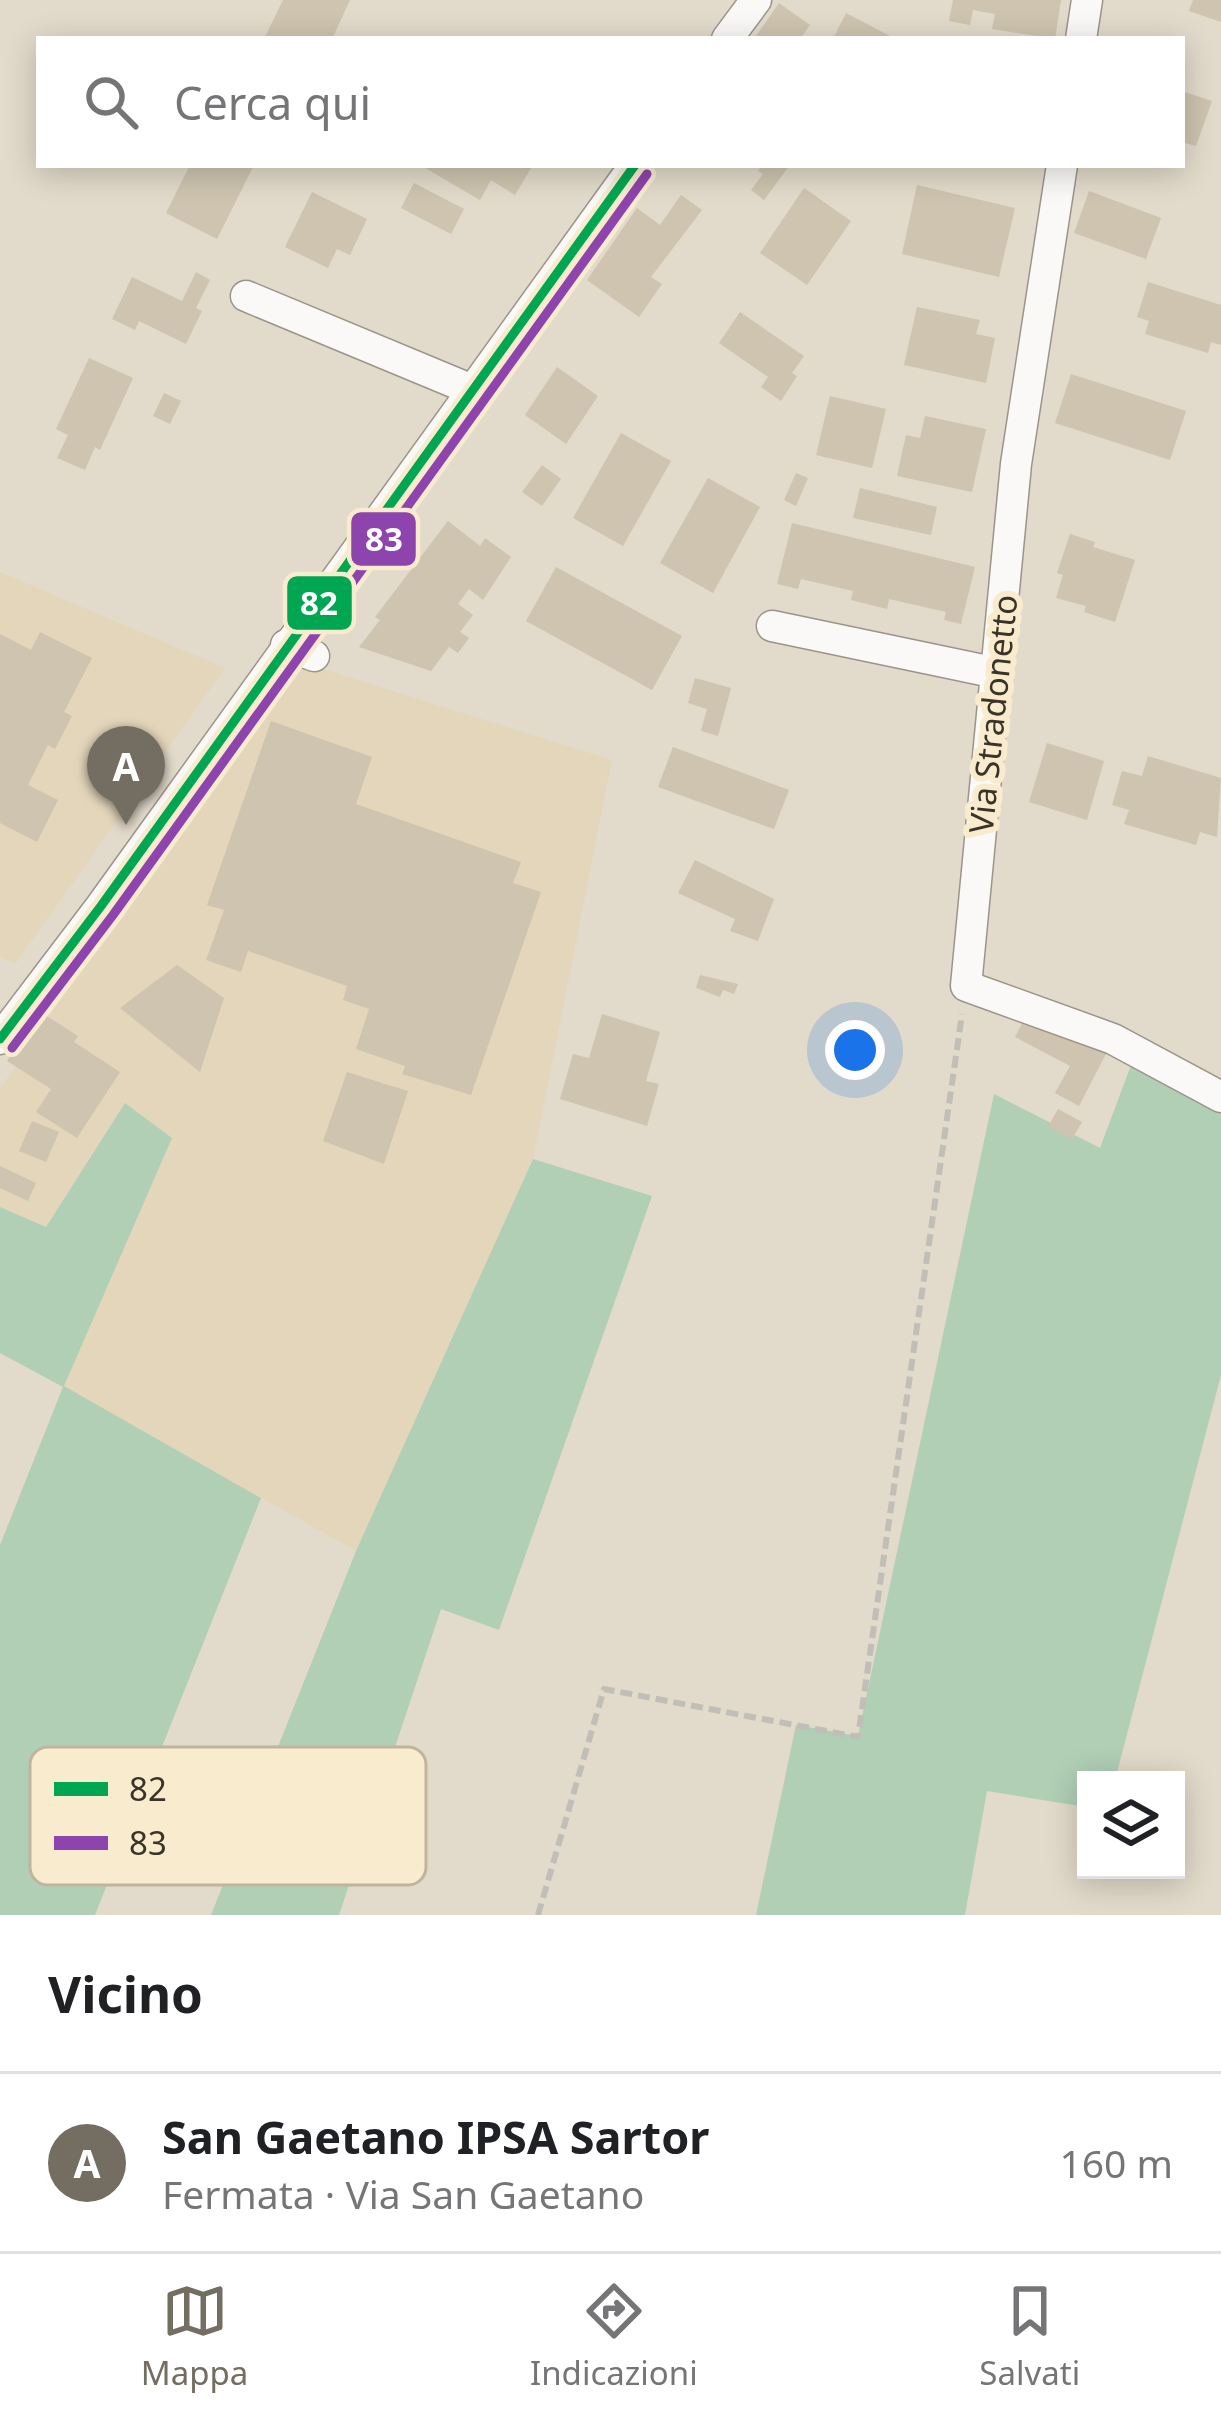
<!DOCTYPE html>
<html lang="it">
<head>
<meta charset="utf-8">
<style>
	:root { --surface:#fff; --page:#f2f2f2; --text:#202124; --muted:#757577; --line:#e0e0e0; --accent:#746d61 }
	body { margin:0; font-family:"Noto Sans",sans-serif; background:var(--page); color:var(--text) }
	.controls { position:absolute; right:36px; bottom:36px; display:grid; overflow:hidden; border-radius:0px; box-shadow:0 6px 30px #0003 }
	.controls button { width:108px; height:108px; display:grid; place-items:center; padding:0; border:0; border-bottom:3px solid var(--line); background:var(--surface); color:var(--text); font:60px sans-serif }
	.you { position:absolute; left:855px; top:1050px; width:42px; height:42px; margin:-30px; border:9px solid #fff; border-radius:50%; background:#1a73e8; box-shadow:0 0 0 18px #1a73e833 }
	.badge { display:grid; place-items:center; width:78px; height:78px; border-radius:50%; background:var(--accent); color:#fff; font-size:39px; font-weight:700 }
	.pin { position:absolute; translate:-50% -99px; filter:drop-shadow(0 3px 6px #0008) }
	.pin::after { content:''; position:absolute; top:63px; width:42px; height:36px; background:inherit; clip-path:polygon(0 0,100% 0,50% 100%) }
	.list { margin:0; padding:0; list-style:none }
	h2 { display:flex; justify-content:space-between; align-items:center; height:156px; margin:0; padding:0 48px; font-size:51px }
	h2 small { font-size:39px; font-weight:400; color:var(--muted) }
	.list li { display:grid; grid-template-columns:78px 1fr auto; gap:36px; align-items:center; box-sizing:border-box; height:180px; padding:0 48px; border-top:3px solid var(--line) }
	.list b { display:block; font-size:45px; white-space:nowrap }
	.list p { margin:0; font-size:39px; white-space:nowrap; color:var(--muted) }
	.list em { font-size:39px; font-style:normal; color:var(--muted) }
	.icon { flex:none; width:66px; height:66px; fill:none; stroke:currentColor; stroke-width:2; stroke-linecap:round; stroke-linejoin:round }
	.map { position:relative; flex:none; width:1221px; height:1915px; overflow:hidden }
	.search { position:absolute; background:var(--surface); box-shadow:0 6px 30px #0003; left:36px; right:36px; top:36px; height:132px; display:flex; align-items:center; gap:30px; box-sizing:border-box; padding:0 42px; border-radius:0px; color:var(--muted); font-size:45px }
	.sheet { height:336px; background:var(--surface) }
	nav { display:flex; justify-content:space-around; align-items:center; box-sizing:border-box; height:168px; border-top:3px solid var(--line); background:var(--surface); font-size:33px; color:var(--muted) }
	nav a { display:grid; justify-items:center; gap:6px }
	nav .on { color:var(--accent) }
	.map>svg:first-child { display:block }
	.built { fill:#e4d6bb }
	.green { fill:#b0cfb5 }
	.building { fill:#cec4af }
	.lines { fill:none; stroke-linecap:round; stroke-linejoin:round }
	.minor-casing { stroke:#9b9589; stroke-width:33 }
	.path { stroke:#c1beb8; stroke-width:6; stroke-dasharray:12 6; stroke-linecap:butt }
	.minor { stroke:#fbf9f7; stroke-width:30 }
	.bus-1-casing { stroke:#f9ebcd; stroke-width:18 }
	.bus-2-casing { stroke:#f9ebcd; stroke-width:18 }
	.bus-1 { stroke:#00a651; stroke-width:9 }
	.bus-2 { stroke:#8e44ad; stroke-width:9 }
	.labels { text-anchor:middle; stroke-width:12; stroke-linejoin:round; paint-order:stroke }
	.street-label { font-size:33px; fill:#393328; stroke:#f9ebcd }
	.key { fill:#f9ebcd; stroke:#bfb49c; stroke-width:3 }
	.key-label { font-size:33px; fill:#393328 }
	.line-badge { stroke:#f9ebcd; stroke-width:4.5 }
	.badge-label { font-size:33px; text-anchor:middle; font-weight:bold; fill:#fff }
</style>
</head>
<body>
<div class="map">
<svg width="1221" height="1915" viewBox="0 0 1221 1915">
	<rect width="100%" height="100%" fill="#e2daca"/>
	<g class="built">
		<path d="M0 572 225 668 15 964 0 957Z"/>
		<path d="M304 663 612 760 533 1159 356 1551 63 1386 172 1138 125 1103 46 1227 0 1207V1089L64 994Z"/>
	</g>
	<g class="green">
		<path d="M1133 1060 1221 1106V1375L1115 1780H1086V1807L987 1791 965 1915H756L796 1725 858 1736 994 1094 1100 1148Z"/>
		<path d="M125 1103 172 1138 64 1386 261 1498 95 1915H0V1545L63 1387 0 1353V1207L46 1227Z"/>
		<path d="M533 1159 652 1196 499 1630 441 1609 339 1915H211L356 1551Z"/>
	</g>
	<g class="building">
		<path d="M283 0H350L332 39H264Z"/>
		<path d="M953 0H1061L1055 39 992 29 995 14 973 10 970 25 949 21Z"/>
		<path d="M1193 0H1221V22L1189 11Z"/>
		<path d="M779 3 810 25 800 39H754Z"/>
		<path d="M846 13 890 36 889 39H833Z"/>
		<path d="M1182 91 1212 101 1196 146 1182 142Z"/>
		<path d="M190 165H254L217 239 166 213Z"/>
		<path d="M420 165H533L515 195 491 180 480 200Z"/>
		<path d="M762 165H790L764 200 751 190 763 174 758 171Z"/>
		<path d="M414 183 464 209 451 234 401 208Z"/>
		<path d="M917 185 1015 208 999 277 902 254Z"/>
		<path d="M804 188 851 221 807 285 760 253Z"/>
		<path d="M1089 191 1161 218 1146 259 1074 233Z"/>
		<path d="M312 192 367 219 350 255 337 249 328 268 285 247Z"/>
		<path d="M681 195 702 210 651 277 662 284 639 317 587 280 637 208 660 225Z"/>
		<path d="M196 272 210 280 196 308 202 311 186 344 139 321 135 330 112 319 132 277 182 301Z"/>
		<path d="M1148 282 1221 305V345L1211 342 1208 353 1145 334 1149 321 1137 317Z"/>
		<path d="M917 307 980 320 976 334 995 338 986 383 904 365Z"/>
		<path d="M740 312 804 356 792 373 797 376 781 401 761 387 768 377 719 343Z"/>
		<path d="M89 358 133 378 100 450 95 447 85 470 57 458 68 435 56 429Z"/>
		<path d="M557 367 598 396 566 444 525 415Z"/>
		<path d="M1071 374 1186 411 1170 460 1055 423Z"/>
		<path d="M164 393 181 401 170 424 153 416Z"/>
		<path d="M830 396 886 409 872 468 816 455Z"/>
		<path d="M925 416 986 429 972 492 897 476 906 435 920 438Z"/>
		<path d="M621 433 671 461 623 546 573 518Z"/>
		<path d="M542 465 561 479 542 506 522 492Z"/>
		<path d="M796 473 808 478 796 506 784 500Z"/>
		<path d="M708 478 760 507 713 593 660 563Z"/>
		<path d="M860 488 937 507 931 535 853 518Z"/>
		<path d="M448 521 480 546 485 538 511 557 483 600 469 589 458 604 473 615 460 632 469 638 458 653 449 647 431 671 359 647 380 620 375 617Z"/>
		<path d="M792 523 975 567 961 624 944 620 946 612 889 599 887 609 851 600 853 591 801 579 798 589 777 584Z"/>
		<path d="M1070 534 1095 542 1093 547 1135 560 1115 622 1084 612 1086 606 1056 598 1063 575 1057 573Z"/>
		<path d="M556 567 682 636 652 690 526 621Z"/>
		<path d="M40 632 92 658 64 712 72 716 55 749 48 745 28 785 58 800 37 842 0 823V634L31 650Z"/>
		<path d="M695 678 731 688 718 736 701 731 707 709 688 703Z"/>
		<path d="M271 721 372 757 356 804 521 862 513 883 541 892 471 1095 402 1074 405 1066 356 1049 369 1009 343 1000 347 986 248 951 241 972 206 960 224 910 207 905Z"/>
		<path d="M1047 743 1104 761 1087 820 1029 802Z"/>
		<path d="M673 747 789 790 774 829 658 787Z"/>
		<path d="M1148 756 1221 778 1217 837 1200 832 1196 845 1124 824 1129 810 1112 805 1122 771 1142 776Z"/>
		<path d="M695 860 774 899 758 941 730 931 735 919 678 893Z"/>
		<path d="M177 965 224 998 200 1072 120 1008Z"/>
		<path d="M700 975 738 984 734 994 723 990 720 997 696 988Z"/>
		<path d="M1029 1010 1108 1050 1079 1106 1055 1093 1070 1066 1015 1037Z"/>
		<path d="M39 1011 78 1036 74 1042 120 1072 77 1138 36 1112 51 1089 7 1061Z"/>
		<path d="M602 1014 660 1032 646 1081 659 1084 647 1126 560 1099 573 1054 589 1058Z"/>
		<path d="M347 1072 408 1091 384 1164 323 1141Z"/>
		<path d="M1058 1109 1082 1122 1072 1139 1048 1127Z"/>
		<path d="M32 1121 59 1132 46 1162 19 1151Z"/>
		<path d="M0 1166 36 1183 28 1201 0 1188Z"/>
	</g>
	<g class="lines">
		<g class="minor-casing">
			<g id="minor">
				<path d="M727 39 756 0"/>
				<path d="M1081 39 1087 0"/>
				<path d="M1062 165 1016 464 966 986 1113 1039 1221 1097"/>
				<path d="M246 296 470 389"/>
				<path d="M772 626 997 673"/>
				<path d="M286 645 314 656"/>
				<path d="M0 1039 101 906 635 165"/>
			</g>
		</g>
		<path class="path" d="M538 1915 604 1689 858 1737 962 1014"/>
		<use href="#minor" class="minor"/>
		<g class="bus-1-casing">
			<path id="bus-1" d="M0 1039 101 906 635 165"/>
		</g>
		<g class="bus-2-casing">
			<path id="bus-2" d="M12 1048 113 915 647 174"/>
		</g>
		<use href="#bus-1" class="bus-1"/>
		<use href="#bus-2" class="bus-2"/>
	</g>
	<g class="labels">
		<g class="street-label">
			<text transform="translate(993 714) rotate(-84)" y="12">Via Stradonetto</text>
		</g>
	</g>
	<rect x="30" y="1747" width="396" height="138" rx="18" class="key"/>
	<rect x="54" y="1782" width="54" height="14" fill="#00a651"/>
	<rect x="54" y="1836" width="54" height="14" fill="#8e44ad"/>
	<g class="key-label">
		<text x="129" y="1801">82</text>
		<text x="129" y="1855">83</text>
	</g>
	<g class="line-badge">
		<rect x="349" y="510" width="69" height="58" rx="12" fill="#8e44ad"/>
		<rect x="285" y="574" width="69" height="58" rx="12" fill="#00a651"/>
	</g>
	<g class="badge-label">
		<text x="384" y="551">83</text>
		<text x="319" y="615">82</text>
	</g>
</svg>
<div class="controls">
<button><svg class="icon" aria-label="layers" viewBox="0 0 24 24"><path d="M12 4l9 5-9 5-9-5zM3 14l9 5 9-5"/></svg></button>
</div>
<div class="you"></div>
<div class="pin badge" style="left:126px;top:825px">A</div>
<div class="search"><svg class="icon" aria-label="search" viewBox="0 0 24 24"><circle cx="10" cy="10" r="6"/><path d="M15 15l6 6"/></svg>Cerca qui</div>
</div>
<section class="sheet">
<h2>Vicino<small></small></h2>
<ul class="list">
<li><span class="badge">A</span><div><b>San Gaetano IPSA Sartor</b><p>Fermata · Via San Gaetano</p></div><em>160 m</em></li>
</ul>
</section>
<nav>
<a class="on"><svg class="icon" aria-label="map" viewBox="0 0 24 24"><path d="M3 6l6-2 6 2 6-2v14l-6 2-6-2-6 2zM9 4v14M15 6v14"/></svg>Mappa</a>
<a><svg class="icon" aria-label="directions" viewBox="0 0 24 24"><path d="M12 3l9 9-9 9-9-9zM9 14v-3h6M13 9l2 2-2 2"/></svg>Indicazioni</a>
<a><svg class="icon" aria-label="saved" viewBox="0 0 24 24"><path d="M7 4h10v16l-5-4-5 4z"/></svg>Salvati</a>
</nav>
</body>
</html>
